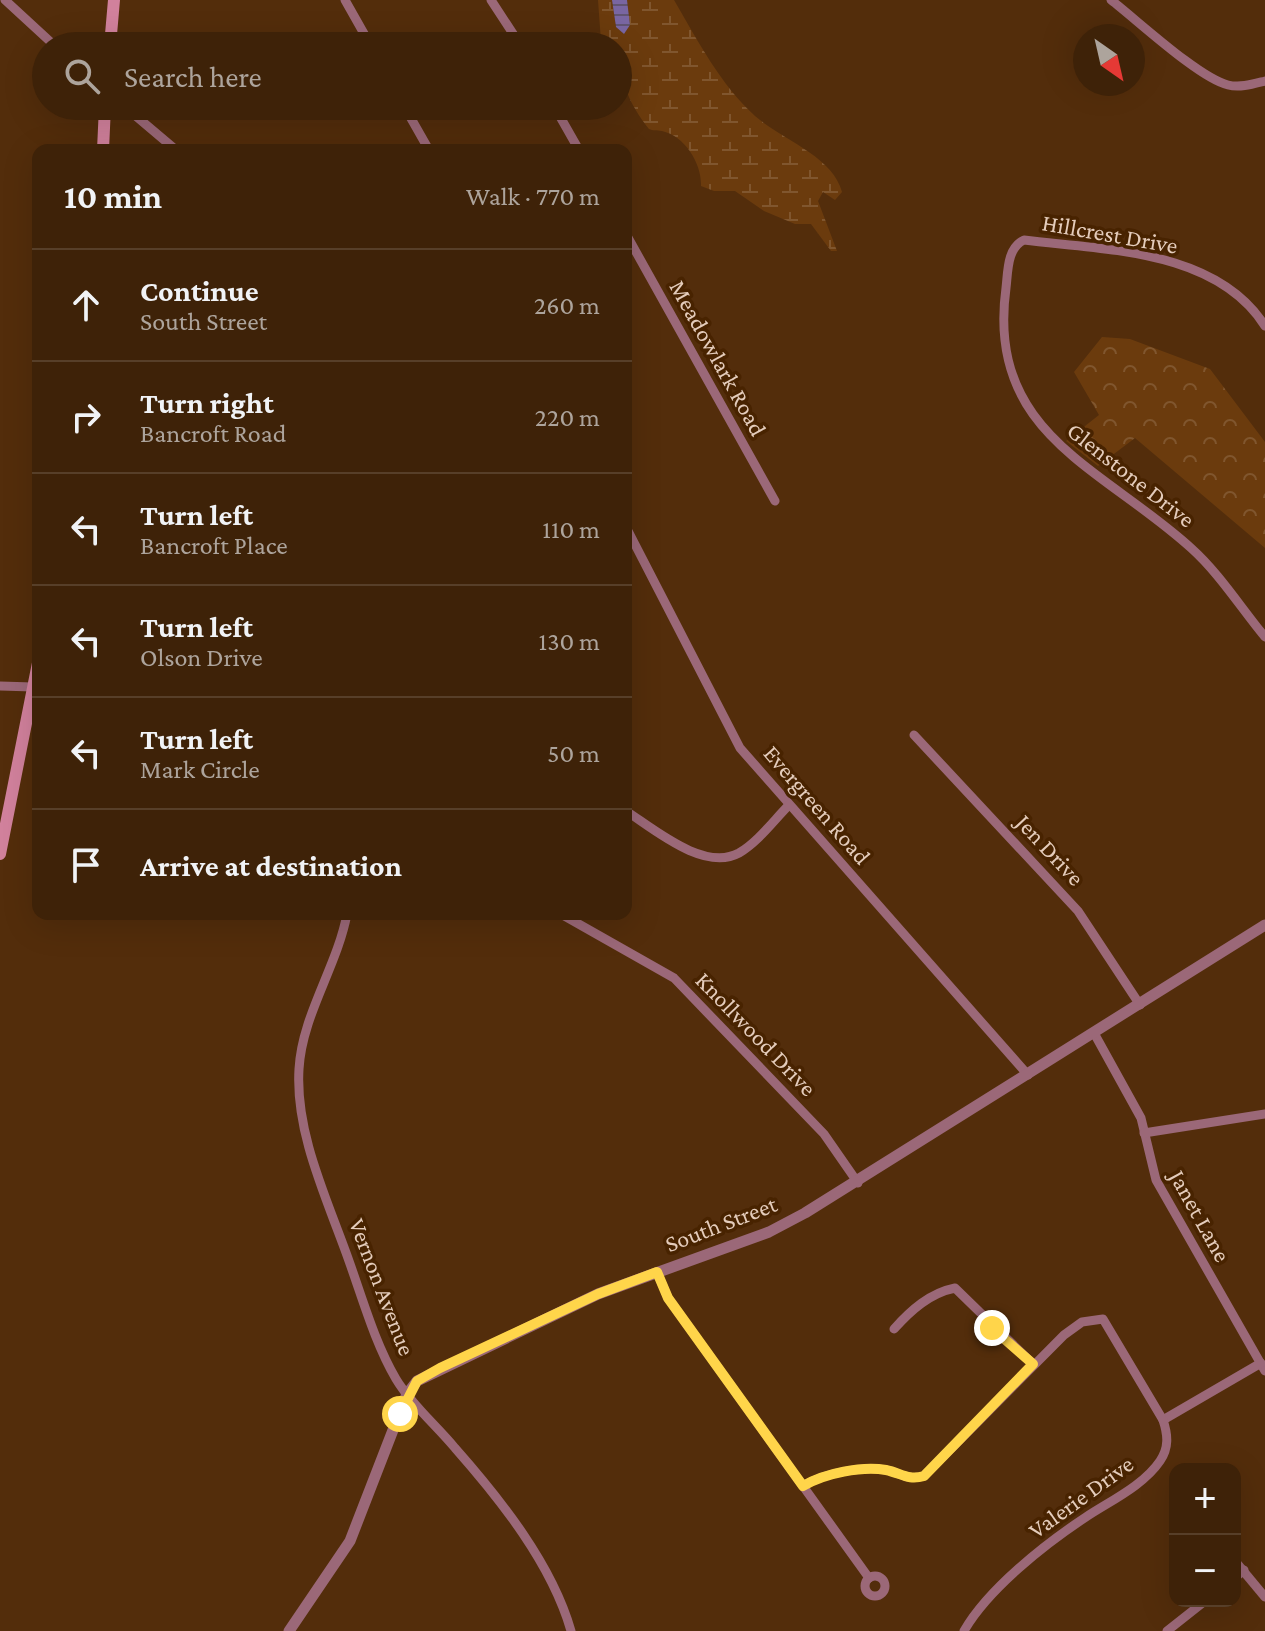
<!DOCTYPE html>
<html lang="en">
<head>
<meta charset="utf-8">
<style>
	:root { --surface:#3e2208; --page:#492f16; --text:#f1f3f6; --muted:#ada49c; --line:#573f29 }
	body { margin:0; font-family:"Crimson Pro",serif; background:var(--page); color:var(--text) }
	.controls { position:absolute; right:24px; bottom:24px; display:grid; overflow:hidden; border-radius:16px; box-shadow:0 8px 32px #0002 }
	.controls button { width:72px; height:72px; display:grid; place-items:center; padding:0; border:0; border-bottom:2px solid var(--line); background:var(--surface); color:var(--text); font:40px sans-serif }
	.compass { position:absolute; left:1073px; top:24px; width:72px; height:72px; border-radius:50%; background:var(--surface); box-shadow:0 8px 32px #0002; rotate:146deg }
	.stop { position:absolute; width:24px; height:24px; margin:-18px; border:6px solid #ffd54a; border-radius:50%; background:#fff }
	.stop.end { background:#ffd54a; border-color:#fff; box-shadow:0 2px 8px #0008 }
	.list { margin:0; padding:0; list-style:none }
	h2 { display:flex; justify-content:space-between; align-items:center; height:104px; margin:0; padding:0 32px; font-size:34px }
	h2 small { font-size:26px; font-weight:400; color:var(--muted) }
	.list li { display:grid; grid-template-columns:52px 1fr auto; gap:24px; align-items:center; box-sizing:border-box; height:112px; padding:0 32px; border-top:2px solid var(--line) }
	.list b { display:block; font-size:30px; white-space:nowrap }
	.list p { margin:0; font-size:26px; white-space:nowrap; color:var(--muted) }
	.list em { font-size:26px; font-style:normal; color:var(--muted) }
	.icon { flex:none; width:44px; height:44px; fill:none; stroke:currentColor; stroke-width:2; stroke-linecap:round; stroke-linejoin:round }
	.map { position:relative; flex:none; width:1265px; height:1631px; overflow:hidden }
	.search { position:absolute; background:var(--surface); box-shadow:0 8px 32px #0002; left:32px; top:32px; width:600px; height:88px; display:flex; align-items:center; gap:20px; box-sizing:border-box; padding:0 28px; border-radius:44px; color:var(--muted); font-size:30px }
	.panel { position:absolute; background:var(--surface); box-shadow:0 8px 32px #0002; left:32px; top:144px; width:600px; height:776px; border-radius:16px }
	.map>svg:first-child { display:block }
	.forest { fill:url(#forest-crowns) }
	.wetland { fill:url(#wetland-marsh) }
	.water { fill:url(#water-rules) }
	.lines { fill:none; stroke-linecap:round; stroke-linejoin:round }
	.minor { stroke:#9b6878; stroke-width:9 }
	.tertiary { stroke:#9b6878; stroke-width:11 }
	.secondary { stroke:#d1819c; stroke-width:12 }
	.route { stroke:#ffd54a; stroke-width:10 }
	.labels { text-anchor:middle; stroke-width:7; stroke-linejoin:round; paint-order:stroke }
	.street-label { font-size:24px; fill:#e4ccbb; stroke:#482300 }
</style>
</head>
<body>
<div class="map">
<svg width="1265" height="1631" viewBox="0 0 1265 1631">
	<defs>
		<pattern id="forest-crowns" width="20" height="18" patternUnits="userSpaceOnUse" patternTransform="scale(2)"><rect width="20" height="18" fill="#6b3b0d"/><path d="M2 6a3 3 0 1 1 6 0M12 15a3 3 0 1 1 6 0" fill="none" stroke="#80562e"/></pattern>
		<pattern id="wetland-marsh" width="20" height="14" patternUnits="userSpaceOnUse" patternTransform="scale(2)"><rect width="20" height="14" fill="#6b3b0d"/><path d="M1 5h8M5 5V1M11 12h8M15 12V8" fill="none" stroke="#80562e"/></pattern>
		<pattern id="water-rules" width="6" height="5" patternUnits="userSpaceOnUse" patternTransform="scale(2)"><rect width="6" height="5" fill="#7966a2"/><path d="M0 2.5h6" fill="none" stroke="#615472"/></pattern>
	</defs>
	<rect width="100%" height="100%" fill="#532d0b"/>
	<path class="forest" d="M1102 337 1130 339 1210 369 1265 442V548L1135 438 1098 466 1066 441 1099 415 1074 372Z"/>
	<path class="wetland" d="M598 0H612L616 27 624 34 630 25 627 0H674C698 41 720 84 755 116 781 139 833 156 842 192L835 200 823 192 818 201 837 251H831L811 224H795L764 211 735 191H714L701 186C702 164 685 136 662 131 657 130 653 131 649 129 629 104 618 77 618 46H603L601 41Z"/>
	<path class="water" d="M612 0H627L630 25 624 34 616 27Z"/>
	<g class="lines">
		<g class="minor">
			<path d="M5 0 55 46"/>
			<path d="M345 0 371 46"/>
			<path d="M491 0 521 46"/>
			<path d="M1111 0C1137 20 1199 78 1228 85 1240 88 1253 84 1265 81"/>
			<path d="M124 106 176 150"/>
			<path d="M404 106 429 150"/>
			<path d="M554 106 579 150"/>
			<path d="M626 234 775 501"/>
			<path d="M1265 326C1216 249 1104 250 1024 240 1007 248 1008 271 1006 288 986 434 1102 467 1191 548 1219 573 1241 608 1265 637"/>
			<path d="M626 527 740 748 1028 1075"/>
			<path d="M0 686 33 687"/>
			<path d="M914 735 1078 911 1140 1005"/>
			<path d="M626 811C654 829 704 872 739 853 758 842 774 820 789 805"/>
			<path d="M347 914C337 967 302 1015 299 1069 295 1134 328 1201 349 1261 363 1300 375 1343 396 1379 411 1404 436 1425 455 1448 500 1499 552 1564 571 1631"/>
			<path d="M561 914 674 978 824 1134 858 1183"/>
			<path d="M1094 1033 1141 1118 1156 1180 1265 1371"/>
			<path d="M1144 1133 1265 1114"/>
			<path d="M657 1272 668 1298 869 1578"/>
			<path d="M894 1329C911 1310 930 1293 955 1288L1033 1364"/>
			<path d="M1163 1420 1261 1363"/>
			<path d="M803 1486C824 1473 862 1466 886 1470 901 1473 908 1481 924 1476L1064 1335 1082 1322 1103 1319 1163 1420C1168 1435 1169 1448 1160 1461 1143 1486 1110 1501 1086 1517 1045 1544 988 1589 964 1631"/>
			<path d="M1235 1561 1265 1597"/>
			<circle cx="875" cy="1586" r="10"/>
			<path d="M1235 1578 1244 1570"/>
			<path d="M1167 1631 1205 1601"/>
		</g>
		<path class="tertiary" d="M289 1631 350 1541 407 1394 417 1381 598 1294 769 1232 805 1213 1265 925"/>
		<g class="secondary">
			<path d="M110 46 114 0"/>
			<path d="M103 150 105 106"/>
			<path d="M0 854 38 663"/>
		</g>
	</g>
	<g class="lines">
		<path class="route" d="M400 1414 417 1381 440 1368 598 1294 657 1272 668 1298 803 1486C825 1473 862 1466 886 1470 901 1473 908 1481 924 1476L1033 1364 992 1328"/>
	</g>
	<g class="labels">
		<g class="street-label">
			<text transform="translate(1110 234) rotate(10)" y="8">Hillcrest Drive</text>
			<text transform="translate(718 358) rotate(61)" y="8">Meadowlark Road</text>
			<text transform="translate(1131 475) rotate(38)" y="8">Glenstone Drive</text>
			<text transform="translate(817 805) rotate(49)" y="8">Evergreen Road</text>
			<text transform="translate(1050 850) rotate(47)" y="8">Jen Drive</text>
			<text transform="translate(756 1034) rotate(46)" y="8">Knollwood Drive</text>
			<text transform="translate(1200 1216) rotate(61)" y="8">Janet Lane</text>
			<text transform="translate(721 1224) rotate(-21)" y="8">South Street</text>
			<text transform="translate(382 1287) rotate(69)" y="8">Vernon Avenue</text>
			<text transform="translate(1081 1497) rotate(-36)" y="8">Valerie Drive</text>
		</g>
	</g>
</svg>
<div class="controls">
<button>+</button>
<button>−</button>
</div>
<svg class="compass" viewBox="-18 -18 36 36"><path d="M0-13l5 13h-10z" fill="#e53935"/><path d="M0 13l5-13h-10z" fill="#ada49c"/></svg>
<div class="stop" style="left:400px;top:1414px"></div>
<div class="stop end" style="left:992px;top:1328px"></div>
<div class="search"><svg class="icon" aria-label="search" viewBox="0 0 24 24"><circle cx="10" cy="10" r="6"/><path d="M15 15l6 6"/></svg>Search here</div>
<section class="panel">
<h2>10 min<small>Walk · 770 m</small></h2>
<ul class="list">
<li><svg class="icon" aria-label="ahead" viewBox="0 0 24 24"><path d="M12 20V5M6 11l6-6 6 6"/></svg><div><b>Continue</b><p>South Street</p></div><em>260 m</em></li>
<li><svg class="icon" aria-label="right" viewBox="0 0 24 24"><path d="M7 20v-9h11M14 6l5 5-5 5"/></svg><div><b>Turn right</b><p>Bancroft Road</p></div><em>220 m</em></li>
<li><svg class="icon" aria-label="left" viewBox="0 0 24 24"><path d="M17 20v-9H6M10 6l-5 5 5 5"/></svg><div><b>Turn left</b><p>Bancroft Place</p></div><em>110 m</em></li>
<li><svg class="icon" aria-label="left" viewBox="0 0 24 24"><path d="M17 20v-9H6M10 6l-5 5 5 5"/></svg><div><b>Turn left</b><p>Olson Drive</p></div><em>130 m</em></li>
<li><svg class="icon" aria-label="left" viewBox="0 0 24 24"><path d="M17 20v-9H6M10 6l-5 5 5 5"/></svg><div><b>Turn left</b><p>Mark Circle</p></div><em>50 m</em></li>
<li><svg class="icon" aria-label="arrive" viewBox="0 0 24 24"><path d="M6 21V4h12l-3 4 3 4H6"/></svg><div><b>Arrive at destination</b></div></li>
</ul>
</section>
</div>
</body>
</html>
